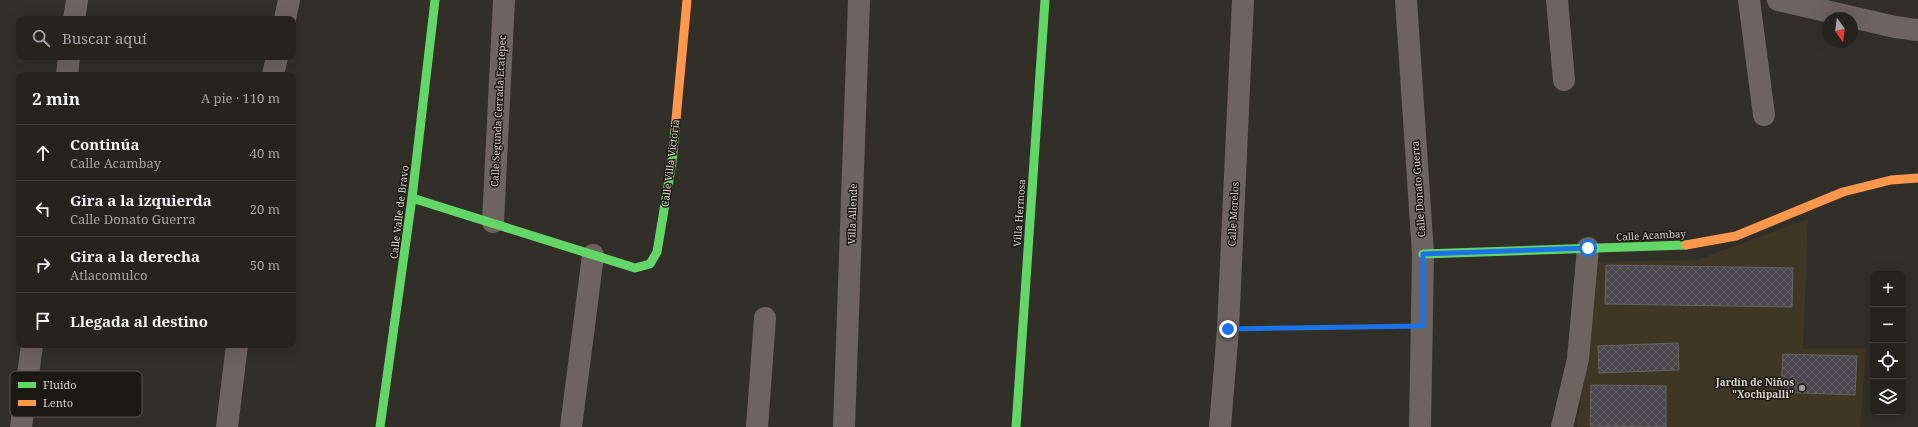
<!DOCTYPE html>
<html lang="es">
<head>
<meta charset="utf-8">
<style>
	:root { --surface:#26231e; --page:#2e2b27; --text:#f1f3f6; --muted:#a4a4a4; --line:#42403c }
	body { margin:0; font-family:"Noto Serif",serif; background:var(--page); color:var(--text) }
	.controls { position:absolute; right:12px; bottom:12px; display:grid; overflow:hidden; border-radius:8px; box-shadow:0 4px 16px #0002 }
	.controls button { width:36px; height:36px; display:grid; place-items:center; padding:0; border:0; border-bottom:1px solid var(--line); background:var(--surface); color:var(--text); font:20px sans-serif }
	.compass { position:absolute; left:1822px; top:12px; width:36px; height:36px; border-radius:50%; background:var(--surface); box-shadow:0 4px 16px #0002; rotate:166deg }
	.stop { position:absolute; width:12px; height:12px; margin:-9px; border:3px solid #1a73e8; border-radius:50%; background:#fff }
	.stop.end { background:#1a73e8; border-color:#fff; box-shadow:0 1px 4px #0008 }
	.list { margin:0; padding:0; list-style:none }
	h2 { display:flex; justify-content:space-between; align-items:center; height:52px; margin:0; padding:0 16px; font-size:17px }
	h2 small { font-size:13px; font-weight:400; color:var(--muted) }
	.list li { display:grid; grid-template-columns:26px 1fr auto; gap:12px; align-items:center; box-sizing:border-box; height:56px; padding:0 16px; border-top:1px solid var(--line) }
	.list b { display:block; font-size:15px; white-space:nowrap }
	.list p { margin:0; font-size:13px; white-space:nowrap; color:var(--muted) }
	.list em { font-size:13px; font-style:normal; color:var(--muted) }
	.icon { flex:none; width:22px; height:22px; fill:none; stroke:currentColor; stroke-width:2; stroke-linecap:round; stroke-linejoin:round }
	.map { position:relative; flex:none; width:1918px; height:427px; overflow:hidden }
	.search { position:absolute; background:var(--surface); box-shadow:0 4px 16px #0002; left:16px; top:16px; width:280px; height:44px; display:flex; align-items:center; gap:10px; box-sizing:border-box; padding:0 14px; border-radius:8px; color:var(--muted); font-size:15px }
	.panel { position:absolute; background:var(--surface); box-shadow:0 4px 16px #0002; left:16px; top:72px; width:280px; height:276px; border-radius:8px }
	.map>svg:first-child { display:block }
	.built { fill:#3f3724 }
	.building { fill:url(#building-cross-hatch); stroke:#646362 }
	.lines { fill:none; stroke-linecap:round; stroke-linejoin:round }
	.path { stroke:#706964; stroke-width:2.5; stroke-dasharray:3 3; stroke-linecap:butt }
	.street { stroke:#6d635f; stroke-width:22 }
	.fast { stroke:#63d668; stroke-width:9 }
	.slow { stroke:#ff974d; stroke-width:9 }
	.route { stroke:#1a73e8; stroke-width:5 }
	.poi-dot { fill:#9e9a92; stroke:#1c1913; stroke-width:1.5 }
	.labels { text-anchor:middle; stroke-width:3; stroke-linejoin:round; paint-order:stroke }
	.street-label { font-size:10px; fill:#d8d4cb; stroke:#1c1913 }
	.poi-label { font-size:10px; font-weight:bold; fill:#d8d4cb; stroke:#1c1913; text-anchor:end }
	.key { fill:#1c1913; stroke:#54514a; stroke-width:1 }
	.key-label { font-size:11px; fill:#d8d4cb }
</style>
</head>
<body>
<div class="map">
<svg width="1918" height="427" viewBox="0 0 1918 427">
	<defs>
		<pattern id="building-cross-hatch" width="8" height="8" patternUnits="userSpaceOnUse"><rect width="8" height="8" fill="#4a464e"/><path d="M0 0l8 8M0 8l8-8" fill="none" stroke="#636066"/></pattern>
	</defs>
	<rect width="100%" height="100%" fill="#322f28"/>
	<path class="built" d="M1808 219 1803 349H1866L1860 427H1577L1589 340 1597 262 1697 260Z"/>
	<g class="building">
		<path d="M1606 265 1793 268 1792 307 1605 304Z"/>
		<path d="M1678 343 1679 370 1599 373 1598 346Z"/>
		<path d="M1783 354 1857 356 1855 395 1781 392Z"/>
		<path d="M1591 385 1666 386V427L1590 426Z"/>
	</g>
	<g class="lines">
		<path class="path" d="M1253 328 1396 327"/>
		<g class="street">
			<path d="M1406 0 1423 254 1420 427"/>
			<path d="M1557 0 1564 80"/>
			<path d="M1749 0 1764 115"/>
			<path d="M1778 0 1895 27 1918 30"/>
			<path d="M74 19 77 0"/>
			<path d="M285 19 289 0"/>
			<path d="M67 75 69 57"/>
			<path d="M273 75 277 57"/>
			<path d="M493 222 504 0"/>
			<path d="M21 427 32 345"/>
			<path d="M227 427 237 345"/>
			<path d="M571 427 593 255"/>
			<path d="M757 427 765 318"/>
			<path d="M844 427 859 0"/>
			<path d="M1220 427 1228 329 1243 0"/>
			<path d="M1562 427 1578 359 1588 248"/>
		</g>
		<g class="fast">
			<path d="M412 198 635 268 650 264 657 252 672 162 675 130"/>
			<path d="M1423 254 1686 245"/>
			<path d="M380 427 412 198 435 0"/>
			<path d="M1016 427 1045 0"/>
		</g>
		<g class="slow">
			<path d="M675 130 687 0"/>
			<path d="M1686 245 1736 236 1843 192 1891 180 1918 178"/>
		</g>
	</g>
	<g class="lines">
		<path class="route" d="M1228 329 1423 326V254L1588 248"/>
	</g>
	<circle class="poi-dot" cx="1802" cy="388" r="4"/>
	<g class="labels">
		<g class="street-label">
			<text transform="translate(498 111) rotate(-87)" y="4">Calle Segunda Cerrada Ecatepec</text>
			<text transform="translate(670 163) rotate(-83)" y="4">Calle Villa Victoria</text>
			<text transform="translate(1418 189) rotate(-94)" y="4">Calle Donato Guerra</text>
			<text transform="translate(399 212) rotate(-83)" y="4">Calle Valle de Bravo</text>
			<text transform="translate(1019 213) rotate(-86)" y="4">Villa Hermosa</text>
			<text transform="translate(852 214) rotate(-88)" y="4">Villa Allende</text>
			<text transform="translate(1233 214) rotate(-87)" y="4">Calle Morelos</text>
			<text transform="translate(1651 235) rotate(-3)" y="4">Calle Acambay</text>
		</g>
		<g class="poi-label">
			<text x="1794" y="386">Jardín de Niños<tspan x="1794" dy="12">"Xochipalli"</tspan></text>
		</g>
	</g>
	<rect x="10" y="371" width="132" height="46" rx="6" class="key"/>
	<rect x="18" y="382" width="18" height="6" fill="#63d668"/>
	<rect x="18" y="400" width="18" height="6" fill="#ff974d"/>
	<g class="key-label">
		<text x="43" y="389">Fluido</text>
		<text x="43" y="407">Lento</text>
	</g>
</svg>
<div class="controls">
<button>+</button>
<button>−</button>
<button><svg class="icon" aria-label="locate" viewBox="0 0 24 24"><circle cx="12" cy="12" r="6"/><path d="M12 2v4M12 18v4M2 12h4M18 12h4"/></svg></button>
<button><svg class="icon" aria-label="layers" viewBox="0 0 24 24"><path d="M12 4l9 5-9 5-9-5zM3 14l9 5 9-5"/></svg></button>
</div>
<svg class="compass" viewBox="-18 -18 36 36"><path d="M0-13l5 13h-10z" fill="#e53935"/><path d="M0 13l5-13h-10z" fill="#a4a4a4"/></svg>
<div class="stop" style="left:1588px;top:248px"></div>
<div class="stop end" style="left:1228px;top:329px"></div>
<div class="search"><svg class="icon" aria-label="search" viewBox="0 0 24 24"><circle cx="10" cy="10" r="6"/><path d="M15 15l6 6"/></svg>Buscar aquí</div>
<section class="panel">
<h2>2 min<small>A pie · 110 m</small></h2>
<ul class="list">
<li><svg class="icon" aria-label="ahead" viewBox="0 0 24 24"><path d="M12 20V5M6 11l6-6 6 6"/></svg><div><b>Continúa</b><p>Calle Acambay</p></div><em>40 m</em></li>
<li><svg class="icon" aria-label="left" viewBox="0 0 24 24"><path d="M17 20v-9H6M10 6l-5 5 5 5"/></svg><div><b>Gira a la izquierda</b><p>Calle Donato Guerra</p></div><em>20 m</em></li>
<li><svg class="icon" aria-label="right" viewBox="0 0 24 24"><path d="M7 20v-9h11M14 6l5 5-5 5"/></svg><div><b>Gira a la derecha</b><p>Atlacomulco</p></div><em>50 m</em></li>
<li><svg class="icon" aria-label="arrive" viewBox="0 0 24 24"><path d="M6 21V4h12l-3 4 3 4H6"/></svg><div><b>Llegada al destino</b></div></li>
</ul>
</section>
</div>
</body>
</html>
